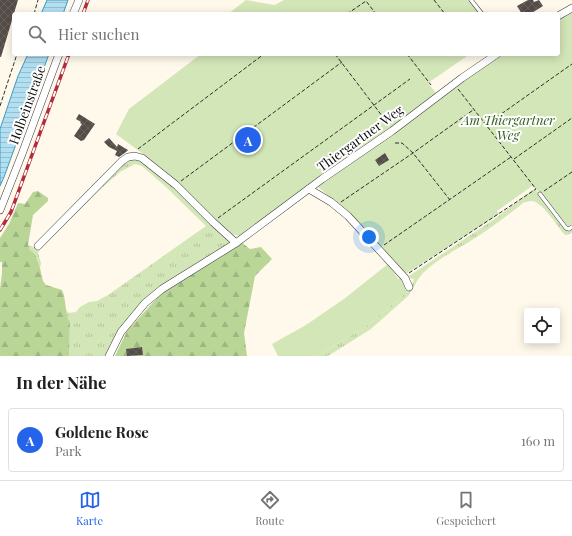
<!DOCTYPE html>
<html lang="de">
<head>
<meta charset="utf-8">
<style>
	:root { --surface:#fff; --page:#f2f2f2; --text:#202124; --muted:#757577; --line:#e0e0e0; --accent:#2563eb }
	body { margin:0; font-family:"Playfair Display",serif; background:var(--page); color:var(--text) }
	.controls { position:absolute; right:12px; bottom:12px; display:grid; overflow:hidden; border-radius:4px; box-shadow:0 2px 10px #0003 }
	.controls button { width:36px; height:36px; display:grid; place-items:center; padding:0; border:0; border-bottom:1px solid var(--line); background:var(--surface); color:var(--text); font:20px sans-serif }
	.you { position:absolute; left:369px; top:237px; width:14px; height:14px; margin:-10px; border:3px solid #fff; border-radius:50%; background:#1a73e8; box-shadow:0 0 0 6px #1a73e833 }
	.badge { display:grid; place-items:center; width:26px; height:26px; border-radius:50%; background:var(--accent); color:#fff; font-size:13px; font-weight:700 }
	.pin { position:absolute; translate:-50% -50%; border:2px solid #fff; box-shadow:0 1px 4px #0006 }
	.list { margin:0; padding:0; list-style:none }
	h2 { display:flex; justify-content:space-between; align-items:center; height:52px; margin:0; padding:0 16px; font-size:17px }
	h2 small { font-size:13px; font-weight:400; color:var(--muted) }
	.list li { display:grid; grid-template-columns:26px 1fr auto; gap:12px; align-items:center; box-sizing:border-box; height:64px; margin:0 8px 8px; padding:0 8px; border:1px solid var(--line); border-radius:4px }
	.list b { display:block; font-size:15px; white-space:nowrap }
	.list p { margin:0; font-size:13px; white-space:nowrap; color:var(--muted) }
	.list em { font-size:13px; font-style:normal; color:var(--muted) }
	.icon { flex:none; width:22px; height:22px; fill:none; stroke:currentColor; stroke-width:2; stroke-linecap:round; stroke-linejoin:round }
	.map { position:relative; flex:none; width:572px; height:356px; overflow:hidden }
	.search { position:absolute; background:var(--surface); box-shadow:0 2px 10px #0003; left:12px; right:12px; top:12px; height:44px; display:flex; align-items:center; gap:10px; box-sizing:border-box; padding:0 14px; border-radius:4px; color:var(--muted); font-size:15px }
	.sheet { height:124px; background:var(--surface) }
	nav { display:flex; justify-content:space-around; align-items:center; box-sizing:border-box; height:56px; border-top:1px solid var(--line); background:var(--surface); font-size:11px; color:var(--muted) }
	nav a { display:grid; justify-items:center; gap:2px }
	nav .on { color:var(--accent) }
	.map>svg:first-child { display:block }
	.grass { fill:url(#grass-tufts) }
	.forest { fill:url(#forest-firs) }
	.park { fill:#d3e6b7 }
	.water { fill:url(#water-rules); stroke:#3d9bc5 }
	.building { fill:url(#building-cross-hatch) }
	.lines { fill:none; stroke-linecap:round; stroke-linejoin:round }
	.lane-casing { stroke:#3e3e3e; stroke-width:4.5 }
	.street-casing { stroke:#3e3e3e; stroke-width:8 }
	.path { stroke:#2d2d2d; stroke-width:1; stroke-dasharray:4 2; stroke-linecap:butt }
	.lane { stroke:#fff; stroke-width:3.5 }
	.street { stroke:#fff; stroke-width:7 }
	.rail-casing { stroke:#b32b3d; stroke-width:3.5 }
	.rail { stroke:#fff; stroke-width:2; stroke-dasharray:6; stroke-linecap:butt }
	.labels { text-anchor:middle; stroke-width:4; stroke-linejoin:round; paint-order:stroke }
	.street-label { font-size:13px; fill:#0b0b0b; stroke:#fff }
	.park-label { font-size:13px; font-style:italic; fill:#325f20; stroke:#fff }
</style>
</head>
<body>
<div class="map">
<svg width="572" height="356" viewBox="0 0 572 356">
	<defs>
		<pattern id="grass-tufts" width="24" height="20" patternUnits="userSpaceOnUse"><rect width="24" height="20" fill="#d3e6b7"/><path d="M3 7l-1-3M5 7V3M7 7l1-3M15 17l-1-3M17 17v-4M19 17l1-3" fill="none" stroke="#b4c49c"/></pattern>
		<pattern id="forest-firs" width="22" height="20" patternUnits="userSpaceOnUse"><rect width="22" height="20" fill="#b9d697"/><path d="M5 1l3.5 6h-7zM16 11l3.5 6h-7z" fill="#9eb681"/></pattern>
		<pattern id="water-rules" width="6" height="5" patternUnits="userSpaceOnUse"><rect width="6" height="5" fill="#b2e0f2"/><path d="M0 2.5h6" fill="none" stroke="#98bfce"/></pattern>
		<pattern id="building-cross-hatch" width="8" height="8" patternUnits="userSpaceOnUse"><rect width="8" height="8" fill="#534c48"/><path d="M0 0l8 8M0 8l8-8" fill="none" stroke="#67615e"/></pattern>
	</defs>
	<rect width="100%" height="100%" fill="#fef9eb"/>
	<g class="grass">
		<path d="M138 159 152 167 231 241V243L145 303 108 356H69L70 322 67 316 66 310 69 313 76 312 80 307 89 302 97 301 108 295 206 226 166 187 142 166 135 164 120 172 104 186 40 249 38 253 41 263 40 268 35 254 30 250 28 245 37 249 40 247 103 186 101 184 125 160Z"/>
		<path d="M534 189 538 192 568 231 572 228V233L566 235 563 233C557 225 542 202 532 201 529 201 526 202 523 203 507 216 490 229 472 240 456 250 437 259 423 273 416 280 414 289 408 296L371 329 328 356H317L368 325 407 292 398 279 402 278 411 287 414 279 409 278V276L496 218 532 190Z"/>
	</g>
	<g class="forest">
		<path d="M38 191 48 198V201L33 215 28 245 30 250 35 254 40 268 43 281 46 285 62 290 64 295 67 316 70 322 69 356H0V289L2 273V262H0V238L9 224 18 203 25 204 33 192Z"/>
		<path d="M241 242 250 249 261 247 272 259 255 276 244 333 247 356H115L127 331 168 286Z"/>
	</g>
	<g class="park">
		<path d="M246 0 275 5 284 0H468L480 14H228Z"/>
		<path d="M572 11V224L568 227 543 195 532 186 497 211 499 214 404 275 338 204 318 187 398 130 464 79 504 54H558V19Z"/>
		<path d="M201 54H470L428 83 436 93 389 129 322 174 286 203 239 236C216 231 197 199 180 184 160 166 138 150 116 134L129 109Z"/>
		<path d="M388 264 407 292 368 325 317 356H278L272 344 306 325 344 299Z"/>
	</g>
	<g class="water">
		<path d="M47 0H68L63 14H41Z"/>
		<path d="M28 54H49L4 177 0 186V129L18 76Z"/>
	</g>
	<g class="building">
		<path d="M0 0H18L1 57H0Z"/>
		<path d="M528 0H533L534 2 539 0 543 6 530 14H522L517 6Z"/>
		<path d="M79 114 95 124 84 140 81 141 74 136 82 124 80 123 81 122 76 119Z"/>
		<path d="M109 138 117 147 118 144 128 150 126 152 119 157 115 155 117 151 109 147 104 142Z"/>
		<path d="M385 153 389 160 379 166 375 160Z"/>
		<path d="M142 347 143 355 127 356 126 349Z"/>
	</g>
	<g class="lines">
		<g class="lane-casing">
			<g id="lane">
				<path d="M471 0 482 14"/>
				<path d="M540 194 566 228 569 229 572 227"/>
			</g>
		</g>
		<g class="street-casing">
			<g id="street">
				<path d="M73 14 79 0"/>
				<path d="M558 16 572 8"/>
				<path d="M309 189 331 202 348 216 405 278 409 287"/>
				<path d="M0 210 22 154 59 54"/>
				<path d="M38 246 122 161 128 157 135 156 142 158 176 185 213 222 236 243"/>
				<path d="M109 356 121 332 145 303 162 289 236 243 322 179 392 131 462 78 497 54"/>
			</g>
		</g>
		<g class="path">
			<path d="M434 0 445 14"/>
			<path d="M34 14 38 0"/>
			<path d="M347 14 366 1 376 14"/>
			<path d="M335 54 389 125"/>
			<path d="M407 54 431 85"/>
			<path d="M458 89 536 189"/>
			<path d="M0 106 17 54"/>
			<path d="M487 124 572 64"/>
			<path d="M395 143H402L413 153 450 200"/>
			<path d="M138 149 264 54"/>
			<path d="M514 159 572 118"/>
			<path d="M181 181 342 62"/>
			<path d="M544 191 572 172"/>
			<path d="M341 202 413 153 473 110"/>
			<path d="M218 218 410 79"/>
			<path d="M384 245 511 157"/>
			<path d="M409 273 536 189"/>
		</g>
		<use href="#lane" class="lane"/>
		<use href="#street" class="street"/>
		<g class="rail-casing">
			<g id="rail">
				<path d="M83 14 88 0"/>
				<path d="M0 230 11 212 69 54"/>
			</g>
		</g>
		<use href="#rail" class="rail"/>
	</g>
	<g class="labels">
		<g class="street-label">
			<text transform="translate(27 105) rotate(-70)" y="5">Holbeinstraße</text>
			<text transform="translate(360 138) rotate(-36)" y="5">Thiergartner Weg</text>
		</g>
		<g class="park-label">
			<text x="508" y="125">Am Thiergartner<tspan x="508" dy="15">Weg</tspan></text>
		</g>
	</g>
</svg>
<div class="controls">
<button><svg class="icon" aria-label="locate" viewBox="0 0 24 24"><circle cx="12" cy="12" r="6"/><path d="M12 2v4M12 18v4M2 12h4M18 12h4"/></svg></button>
</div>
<div class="you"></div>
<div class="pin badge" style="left:248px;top:140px">A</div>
<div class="search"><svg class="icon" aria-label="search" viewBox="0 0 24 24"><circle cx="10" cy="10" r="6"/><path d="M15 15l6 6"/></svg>Hier suchen</div>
</div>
<section class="sheet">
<h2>In der Nähe<small></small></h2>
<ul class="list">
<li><span class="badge">A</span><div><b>Goldene Rose</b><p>Park</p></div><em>160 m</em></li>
</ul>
</section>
<nav>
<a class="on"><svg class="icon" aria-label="map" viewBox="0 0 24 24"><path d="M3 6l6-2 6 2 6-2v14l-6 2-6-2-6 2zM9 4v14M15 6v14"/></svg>Karte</a>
<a><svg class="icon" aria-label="directions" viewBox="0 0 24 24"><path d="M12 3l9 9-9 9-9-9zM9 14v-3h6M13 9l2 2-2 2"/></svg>Route</a>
<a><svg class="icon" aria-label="saved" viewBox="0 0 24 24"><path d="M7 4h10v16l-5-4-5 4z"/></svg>Gespeichert</a>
</nav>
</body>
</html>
